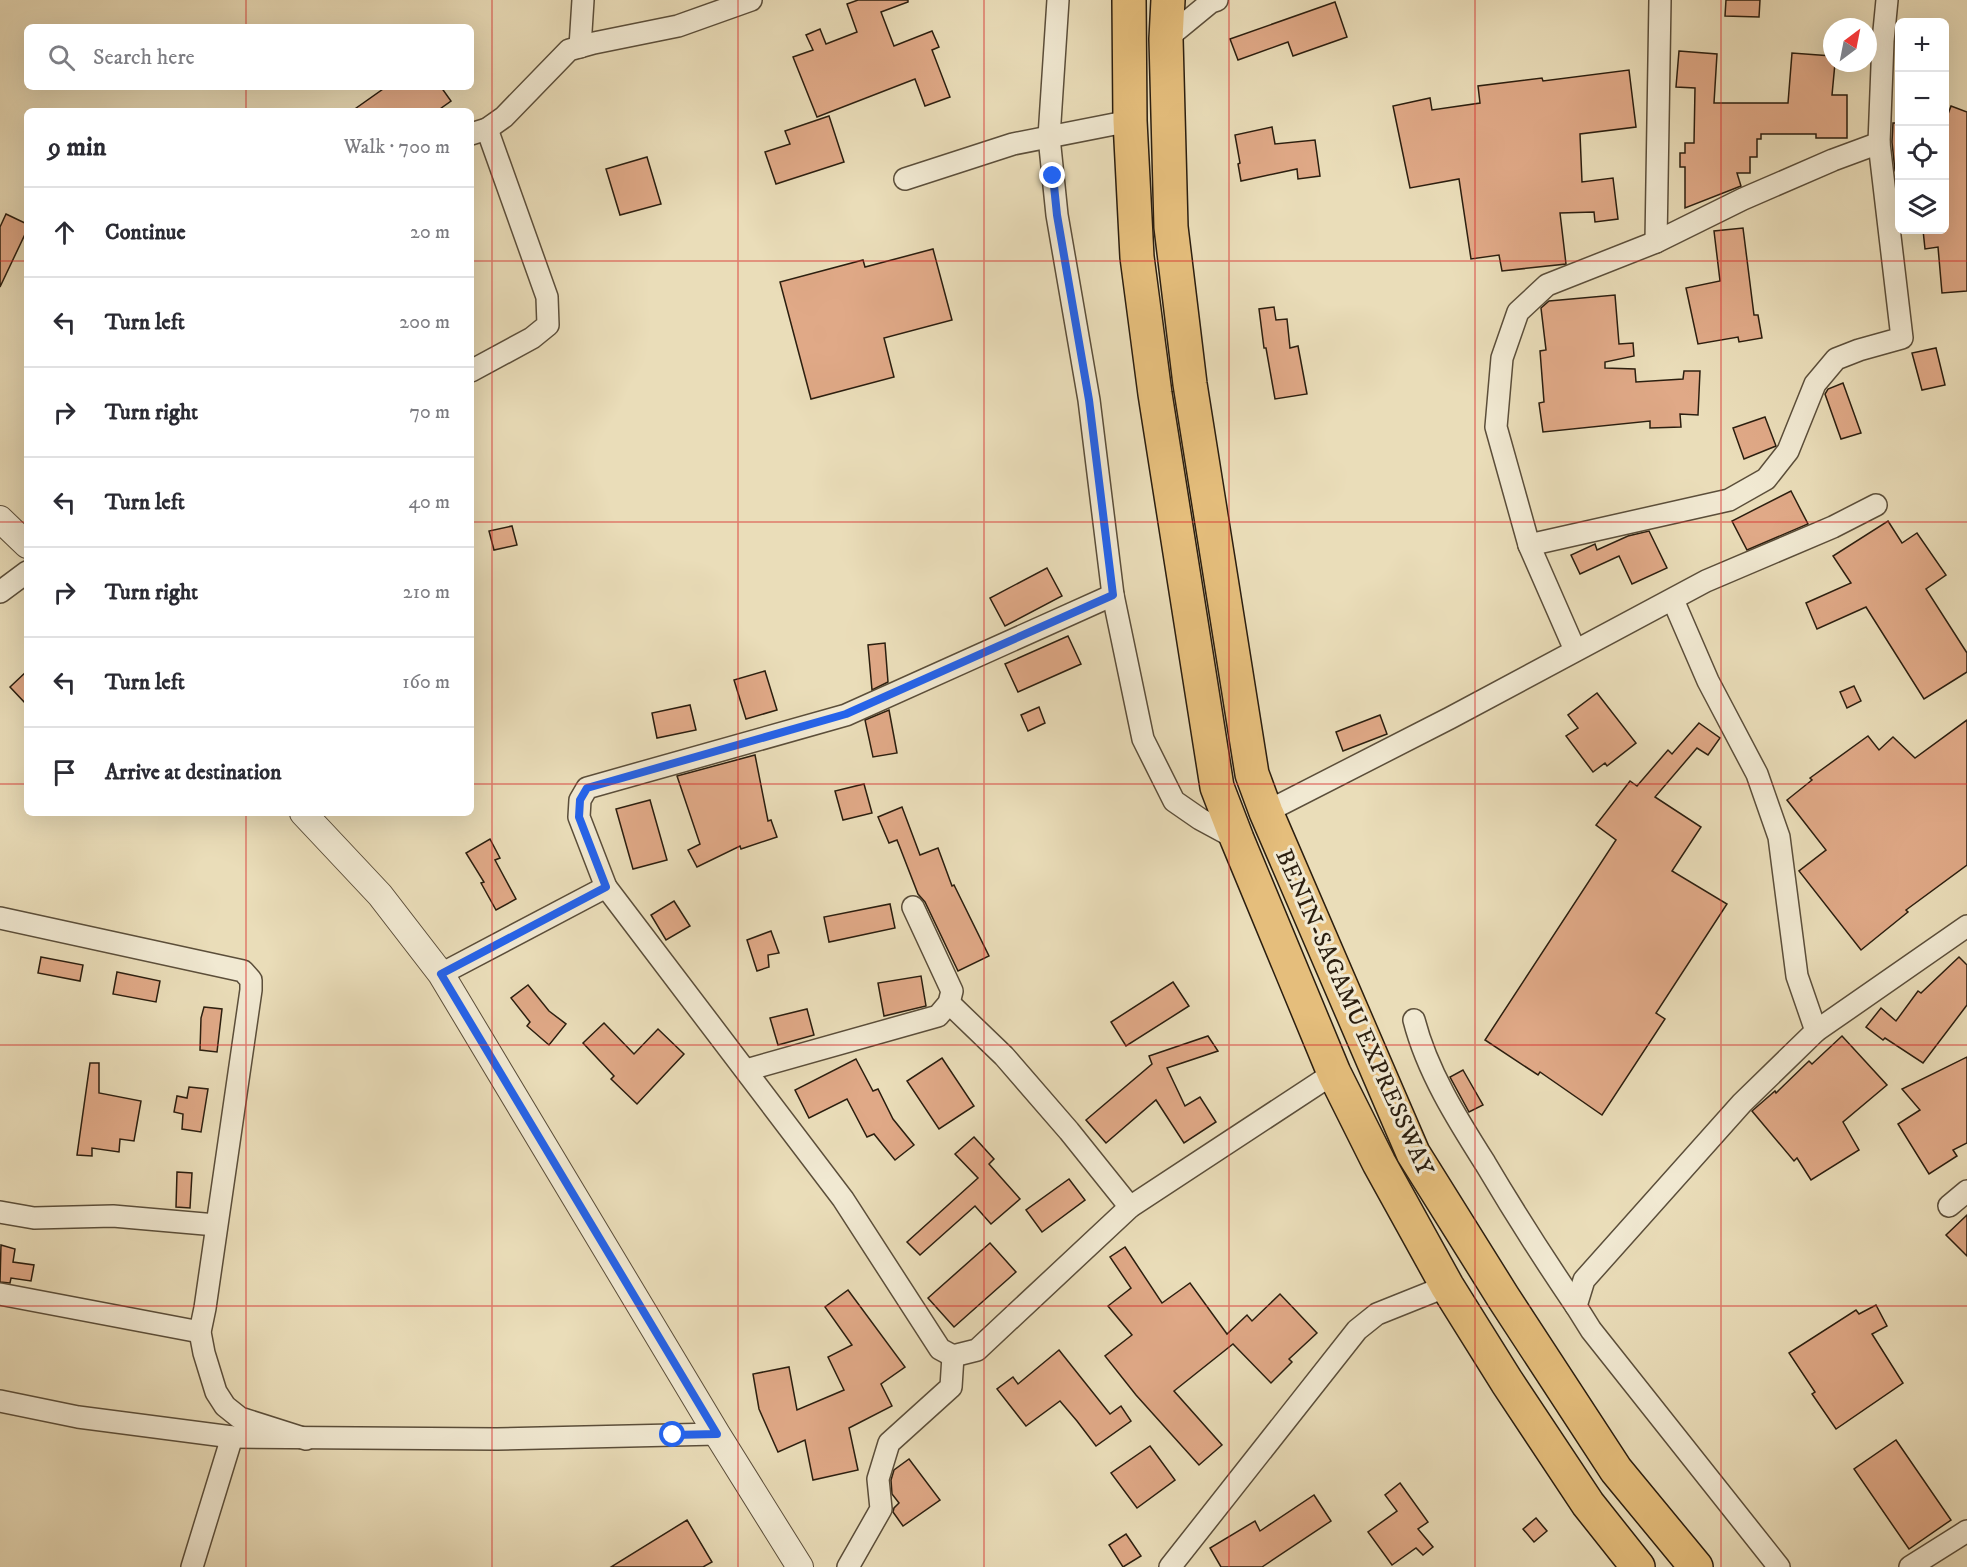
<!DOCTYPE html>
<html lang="en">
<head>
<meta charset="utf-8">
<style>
	:root { --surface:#fff; --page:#f2f2f3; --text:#2b2b33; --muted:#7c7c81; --line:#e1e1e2 }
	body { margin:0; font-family:"IM FELL DW Pica",serif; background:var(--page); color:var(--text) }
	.controls { position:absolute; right:18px; top:18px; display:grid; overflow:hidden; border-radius:9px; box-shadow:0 6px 24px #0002 }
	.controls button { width:54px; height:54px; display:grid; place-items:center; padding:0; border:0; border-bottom:2px solid var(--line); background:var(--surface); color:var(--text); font:30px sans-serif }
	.compass { position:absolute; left:1823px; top:18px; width:54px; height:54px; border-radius:50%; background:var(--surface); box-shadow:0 6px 24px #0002; rotate:32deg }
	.stop { position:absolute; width:18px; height:18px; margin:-14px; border:4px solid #2563eb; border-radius:50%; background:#fff }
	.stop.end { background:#2563eb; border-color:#fff; box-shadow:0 2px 6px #0008 }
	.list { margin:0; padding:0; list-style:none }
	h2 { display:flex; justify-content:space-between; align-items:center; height:78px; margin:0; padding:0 24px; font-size:26px }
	h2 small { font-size:20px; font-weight:400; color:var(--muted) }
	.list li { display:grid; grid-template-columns:39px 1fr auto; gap:18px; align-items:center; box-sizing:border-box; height:90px; padding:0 24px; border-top:2px solid var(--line) }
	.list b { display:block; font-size:22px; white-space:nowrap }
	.list em { font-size:20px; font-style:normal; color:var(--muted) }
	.icon { flex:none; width:33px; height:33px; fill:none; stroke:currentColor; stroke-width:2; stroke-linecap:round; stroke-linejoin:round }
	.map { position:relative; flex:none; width:1967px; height:1567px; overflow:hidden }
	.search { position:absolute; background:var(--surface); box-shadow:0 6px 24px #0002; left:24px; top:24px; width:450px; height:66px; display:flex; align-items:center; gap:15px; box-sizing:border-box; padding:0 21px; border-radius:9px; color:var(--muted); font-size:22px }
	.panel { position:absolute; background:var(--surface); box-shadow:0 6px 24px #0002; left:24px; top:108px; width:450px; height:708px; border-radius:9px }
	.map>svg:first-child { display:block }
	.building { fill:#e0a987; stroke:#2b1e0f; stroke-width:1.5 }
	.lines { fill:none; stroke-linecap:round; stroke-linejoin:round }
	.minor-casing { stroke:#5b4e3a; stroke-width:24 }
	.tertiary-casing { stroke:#5b4e3a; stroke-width:28 }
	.trunk-casing { stroke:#2b1e0f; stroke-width:36 }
	.minor { stroke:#f1e9d2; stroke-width:21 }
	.tertiary { stroke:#f1e9d2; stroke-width:26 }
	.trunk { stroke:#e5be7c; stroke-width:33 }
	.route { stroke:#2563eb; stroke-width:8 }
	.grid { fill:none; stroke:#d62828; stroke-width:1.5; stroke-opacity:0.55 }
	.labels { text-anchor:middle; stroke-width:6; stroke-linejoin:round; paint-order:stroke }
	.street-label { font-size:24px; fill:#2b1e0f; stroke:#f1e9d2 }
</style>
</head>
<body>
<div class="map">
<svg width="1967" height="1567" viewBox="0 0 1967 1567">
	<rect width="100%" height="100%" fill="#eaddb9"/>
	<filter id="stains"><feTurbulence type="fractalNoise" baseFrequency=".00333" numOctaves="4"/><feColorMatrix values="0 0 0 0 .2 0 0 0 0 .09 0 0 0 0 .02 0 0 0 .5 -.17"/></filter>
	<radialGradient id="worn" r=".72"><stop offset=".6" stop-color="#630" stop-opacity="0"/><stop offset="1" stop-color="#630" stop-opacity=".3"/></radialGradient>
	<g class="building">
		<path d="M858 0H908V2L881 12 894 46 932 31 939 47 932 50 950 97 925 106 915 79 817 117 793 57 813 50 806 35 820 29 826 44 857 32 847 4Z"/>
		<path d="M1726 0H1760L1759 17 1725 16Z"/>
		<path d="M1335 2 1347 37 1293 56 1288 42 1238 60 1230 39Z"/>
		<path d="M1679 51 1717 54 1714 103H1788L1792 53 1832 56V63H1835L1832 95H1847V138H1816V134H1761V139H1757V157H1750V173H1737L1741 186 1685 208V167H1680V153H1685V143H1694L1695 88 1676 87Z"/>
		<path d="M1629 70 1636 127 1580 134 1582 182 1613 178 1618 219 1595 222 1594 212 1560 213 1566 264 1502 271 1499 255 1471 259 1459 179 1410 188 1393 106 1430 98 1432 110 1480 103 1478 86 1542 78 1543 81Z"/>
		<path d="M386 87H441L451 101 437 111H352Z"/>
		<path d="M1951 106 1967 112V291L1942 293 1938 247 1925 249 1923 230H1944V125Z"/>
		<path d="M829 116 844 162 776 184 765 152 790 144 785 131Z"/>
		<path d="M1893 123H1899V172L1895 171 1892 142Z"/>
		<path d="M1272 127 1275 144 1315 140 1320 176 1298 179 1297 169 1241 181 1238 164 1240 163 1235 135Z"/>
		<path d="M647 157 661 204 620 215 606 169Z"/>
		<path d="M6 214 27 224V230L0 287V227Z"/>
		<path d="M1743 228 1754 315H1758L1762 338 1739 342 1738 337 1698 344 1686 288 1720 281 1714 231Z"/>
		<path d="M933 249 952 320 884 338 894 377 811 399 780 282 863 260 865 267Z"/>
		<path d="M1615 295 1619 344 1633 343 1634 356 1605 362V368L1635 369 1636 382 1683 379 1684 371H1700L1698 415 1680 414 1681 427 1650 428V421L1543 432 1539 403 1544 402 1540 351 1546 350 1541 308 1549 301Z"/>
		<path d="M1274 307 1276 320 1287 319 1290 348 1298 346 1307 394 1275 399 1266 348H1264L1259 309Z"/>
		<path d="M1936 348 1945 385 1922 390 1912 353Z"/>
		<path d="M1843 383 1861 433 1841 439 1825 394 1828 389Z"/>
		<path d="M1765 417 1776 446 1744 459 1733 428Z"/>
		<path d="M1791 491 1808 524 1747 550 1732 521Z"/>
		<path d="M1888 521 1902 543 1917 533 1946 575 1926 589 1967 653V672L1924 699 1866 607 1817 629 1806 603 1851 583 1833 556Z"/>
		<path d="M512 526 517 545 494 550 489 531Z"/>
		<path d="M1649 531 1667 568 1632 584 1619 556 1580 574 1571 555 1595 544 1597 550 1628 536Z"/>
		<path d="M1047 568 1062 596 1005 626 990 598Z"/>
		<path d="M1068 636 1081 664 1018 692 1005 664Z"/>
		<path d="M885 643 888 682 872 690 868 645Z"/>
		<path d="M27 671V705L10 687Z"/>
		<path d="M765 671 777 710 746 719 734 680Z"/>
		<path d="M1854 686 1861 701 1847 708 1840 692Z"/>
		<path d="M1597 693 1636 743 1607 766 1605 763 1593 772 1566 736 1578 728 1568 715Z"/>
		<path d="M690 705 696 730 657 738 652 713Z"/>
		<path d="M1039 707 1045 723 1028 731 1021 715Z"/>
		<path d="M889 710 897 753 873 757 865 720Z"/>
		<path d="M1380 715 1387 734 1343 751 1336 732Z"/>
		<path d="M1967 720V865L1906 910 1908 912 1861 950 1799 871 1826 850 1787 800 1812 780 1810 778 1868 736 1879 750 1893 737 1915 758Z"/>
		<path d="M1699 723 1720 738 1708 755 1697 748 1655 797 1701 827 1672 871 1727 904 1656 1013 1665 1019 1602 1115 1540 1072 1538 1075 1485 1040 1616 840 1596 825 1630 781 1637 786 1668 750 1672 754Z"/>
		<path d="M755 755 768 821 771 820 777 837 741 849 740 846 697 867 688 850 700 844 677 776Z"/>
		<path d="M864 784 872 813 843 820 835 791Z"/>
		<path d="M650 800 667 860 633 869 616 809Z"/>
		<path d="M902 807 920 855 938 848 952 886 954 885 989 956 958 971 925 902 918 894 897 840 889 843 878 817Z"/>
		<path d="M490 839 500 858 495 860 516 899 496 910 481 883 484 882 466 853Z"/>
		<path d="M674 901 690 926 666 940 651 915Z"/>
		<path d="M890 904 895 928 829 942 824 917Z"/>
		<path d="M771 931 779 953 768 955 769 967 757 971 747 940Z"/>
		<path d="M41 957 83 965 80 981 38 973Z"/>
		<path d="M1959 957 1967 965V1005L1923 1063 1885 1038 1883 1040 1866 1027 1881 1008 1896 1021 1918 991 1921 993Z"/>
		<path d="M117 972 160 981 156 1002 113 994Z"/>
		<path d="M921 976 926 1006 884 1016 878 983Z"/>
		<path d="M1173 982 1189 1006 1126 1046 1111 1022Z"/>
		<path d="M528 985 549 1011 566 1024 549 1045 527 1026 530 1022 511 998Z"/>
		<path d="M204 1007 222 1009 217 1052 200 1050 201 1018Z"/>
		<path d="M807 1009 814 1035 778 1045 770 1018Z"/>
		<path d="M604 1023 634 1054 658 1029 684 1054 637 1104 611 1079 614 1076 583 1043Z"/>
		<path d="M1208 1036 1218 1051 1167 1068 1185 1106 1200 1097 1216 1122 1184 1143 1156 1100 1106 1143 1086 1120 1152 1064 1149 1056Z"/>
		<path d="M1842 1036 1887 1085 1843 1122 1859 1150 1811 1180 1797 1158 1794 1161 1752 1111 1775 1091 1776 1093 1809 1061 1812 1064Z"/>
		<path d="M1967 1057V1143L1953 1150 1957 1156 1929 1174 1898 1124 1920 1110 1902 1089Z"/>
		<path d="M942 1058 974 1106 939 1129 907 1081Z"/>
		<path d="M856 1059 873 1091 878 1089 893 1119 914 1145 895 1160 874 1134 867 1137 847 1099 809 1118 795 1090Z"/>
		<path d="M90 1063H99V1093L141 1101 134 1141 120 1139 119 1152 92 1148V1156L77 1155Z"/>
		<path d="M1463 1070 1483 1105 1469 1112 1450 1077Z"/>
		<path d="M189 1087 208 1089 201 1132 182 1129 183 1114 174 1112 177 1096 187 1098Z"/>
		<path d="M974 1137 994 1159 989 1164 1020 1199 991 1224 975 1206 920 1255 907 1242 978 1178 955 1154Z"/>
		<path d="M177 1172 192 1173 190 1208 176 1207Z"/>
		<path d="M1069 1179 1085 1200 1042 1232 1026 1210Z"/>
		<path d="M1967 1215V1256L1946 1235Z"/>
		<path d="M990 1243 1016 1272 954 1327 928 1298Z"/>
		<path d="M1 1245 15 1249 13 1262 34 1265 31 1281 11 1278 10 1283 0 1282Z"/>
		<path d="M1125 1247 1162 1303 1190 1283 1227 1334 1247 1315 1252 1321 1280 1294 1317 1333 1289 1359 1292 1362 1271 1383 1233 1344 1174 1391 1222 1445 1199 1465 1136 1395 1105 1356 1132 1335 1108 1306 1131 1288 1110 1257Z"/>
		<path d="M848 1290 905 1367 881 1384 892 1406 849 1428 858 1470 813 1480 805 1440 778 1452 759 1409 753 1374 789 1367 797 1410 844 1390 828 1357 852 1345 825 1307Z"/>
		<path d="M1876 1305 1887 1326 1872 1334 1903 1383 1836 1429 1812 1394 1815 1392 1789 1353 1856 1310 1859 1314Z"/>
		<path d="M1059 1350 1110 1414 1121 1406 1131 1421 1096 1446 1077 1421 1060 1401 1026 1426 997 1389 1013 1377 1018 1384Z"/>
		<path d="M1896 1440 1951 1520 1909 1549 1854 1469Z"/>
		<path d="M1150 1446 1175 1480 1137 1508 1111 1473Z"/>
		<path d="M909 1459 940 1500 903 1526 893 1512 894 1508 899 1503 892 1494 891 1480 894 1470Z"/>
		<path d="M1400 1483 1428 1522 1418 1529 1433 1547 1423 1555 1416 1548 1392 1565 1368 1532 1397 1511 1385 1495Z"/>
		<path d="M1314 1495 1331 1521 1262 1567H1221L1210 1548 1255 1521 1260 1531Z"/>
		<path d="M1536 1518 1547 1531 1534 1542 1523 1529Z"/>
		<path d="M687 1520 712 1562 703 1567H611Z"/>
		<path d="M1126 1534 1141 1556 1123 1567 1109 1545Z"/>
	</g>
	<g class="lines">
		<g class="minor-casing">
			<g id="minor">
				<path d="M1058 0 1049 137 1057 215 1089 400 1113 595 1143 739 1174 801 1200 819 1237 839"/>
				<path d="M1166 39 1211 2 1217 0"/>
				<path d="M580 47 583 0"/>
				<path d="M471 134 487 129 504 117 569 50 594 43 678 26 751 0"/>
				<path d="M905 179 1013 144 1130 121"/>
				<path d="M1656 242 1660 0"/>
				<path d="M471 371 532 338 548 325 547 297 487 129"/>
				<path d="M1529 545 1729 500 1766 479 1788 451 1815 384 1836 359 1859 350 1902 338 1879 143 1883 41 1887 0"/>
				<path d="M0 592 27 572"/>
				<path d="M1113 595 846 715 587 788 580 800 579 817 606 887 843 1199 940 1349 953 1356 977 1350 1130 1207 1334 1073"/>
				<path d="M1673 600 1708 681 1757 774 1779 837 1797 976 1816 1031"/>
				<path d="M1575 650 1529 545 1496 427 1502 358 1518 312 1547 285 1656 242 1743 199 1833 160 1879 143"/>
				<path d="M1266 812 1450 718 1706 581 1833 527 1876 505"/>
				<path d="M0 918 243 971 251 980V990L205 1308 200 1332 204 1353 216 1392 225 1406 240 1418 306 1439"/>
				<path d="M441 974 606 887"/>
				<path d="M949 1003 1004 1056 1069 1131 1130 1207"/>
				<path d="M1414 1020C1427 1071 1457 1119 1485 1163 1514 1212 1544 1259 1576 1306"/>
				<path d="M746 1070 938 1016 949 1003 952 991 913 907"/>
				<path d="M1949 1206 1967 1191"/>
				<path d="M0 1212 34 1218 113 1216 216 1225"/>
				<path d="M0 1294 200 1332"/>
				<path d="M0 1401 78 1417 232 1437 497 1439 717 1434"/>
				<path d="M192 1567 232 1437"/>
				<path d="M848 1567 881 1509 878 1479 889 1443 951 1387 953 1356"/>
				<path d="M1170 1567 1357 1330 1377 1314 1447 1286"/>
				<path d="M1779 1567 1591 1330 1576 1306 1584 1280 1742 1103 1816 1031 1967 926"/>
				<path d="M1910 1567 1967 1531"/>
			</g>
		</g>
		<g class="tertiary-casing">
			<g id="tertiary">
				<path d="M0 519 27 545"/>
				<path d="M303 813 380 895 441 974 717 1434 800 1567"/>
			</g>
		</g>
		<g class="trunk-casing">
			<g id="trunk">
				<path d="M1129 0 1130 121 1137 257 1155 394 1217 787 1237 839 1334 1073 1379 1163 1447 1286 1507 1382 1588 1504 1638 1567"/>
				<path d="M1168 0 1166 39 1171 227 1190 384 1252 774 1266 812 1413 1153 1503 1297 1616 1470 1696 1567"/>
			</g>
		</g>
		<use href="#minor" class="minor"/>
		<use href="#tertiary" class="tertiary"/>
		<use href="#trunk" class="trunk"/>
	</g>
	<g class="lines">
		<path class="route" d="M673 1435 717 1434 441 974 606 887 579 817 580 800 587 788 846 714 1113 595 1089 400 1057 215 1053 176"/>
	</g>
	<path class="grid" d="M246 0V27M492 0V1567M738 0V1567M984 0V1567M1229 0V1567M1475 0V1567M1721 0V1567M246 87V111M0 261H27M471 261H1967M0 522H27M471 522H1967M0 784H27M471 784H1967M246 813V1567M0 1045H1967M0 1306H1967"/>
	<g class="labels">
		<g class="street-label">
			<text transform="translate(1355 1012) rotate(66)" y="8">BENIN-SAGAMU EXPRESSWAY</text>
		</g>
	</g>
	<rect width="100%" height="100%" filter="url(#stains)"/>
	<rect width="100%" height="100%" fill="url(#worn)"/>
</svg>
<div class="controls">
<button>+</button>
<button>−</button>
<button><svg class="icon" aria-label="locate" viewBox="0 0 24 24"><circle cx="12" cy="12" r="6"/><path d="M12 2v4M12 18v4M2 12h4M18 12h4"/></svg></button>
<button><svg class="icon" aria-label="layers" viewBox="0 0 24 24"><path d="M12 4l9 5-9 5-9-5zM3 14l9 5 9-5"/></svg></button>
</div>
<svg class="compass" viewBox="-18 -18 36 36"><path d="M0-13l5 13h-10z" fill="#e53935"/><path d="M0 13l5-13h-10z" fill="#7c7c81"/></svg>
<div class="stop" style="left:673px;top:1435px"></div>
<div class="stop end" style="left:1053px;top:176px"></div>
<div class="search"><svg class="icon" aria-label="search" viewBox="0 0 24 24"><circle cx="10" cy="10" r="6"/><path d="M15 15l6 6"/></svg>Search here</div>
<section class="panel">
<h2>9 min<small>Walk · 700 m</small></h2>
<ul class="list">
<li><svg class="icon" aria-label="ahead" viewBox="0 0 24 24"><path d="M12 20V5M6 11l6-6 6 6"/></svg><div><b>Continue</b></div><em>20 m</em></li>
<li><svg class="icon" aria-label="left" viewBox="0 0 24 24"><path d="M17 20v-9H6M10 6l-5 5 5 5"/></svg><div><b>Turn left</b></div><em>200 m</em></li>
<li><svg class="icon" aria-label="right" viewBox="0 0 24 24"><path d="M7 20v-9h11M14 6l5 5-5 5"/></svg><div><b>Turn right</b></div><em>70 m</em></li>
<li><svg class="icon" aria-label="left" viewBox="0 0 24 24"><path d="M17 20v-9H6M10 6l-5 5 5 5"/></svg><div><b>Turn left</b></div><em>40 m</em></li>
<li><svg class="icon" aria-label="right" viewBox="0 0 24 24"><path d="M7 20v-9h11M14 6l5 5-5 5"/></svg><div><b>Turn right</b></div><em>210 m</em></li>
<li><svg class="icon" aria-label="left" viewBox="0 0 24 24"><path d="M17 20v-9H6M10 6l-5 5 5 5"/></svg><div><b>Turn left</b></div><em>160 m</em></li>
<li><svg class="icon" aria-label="arrive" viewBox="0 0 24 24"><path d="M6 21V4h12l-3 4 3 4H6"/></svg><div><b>Arrive at destination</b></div></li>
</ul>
</section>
</div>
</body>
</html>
